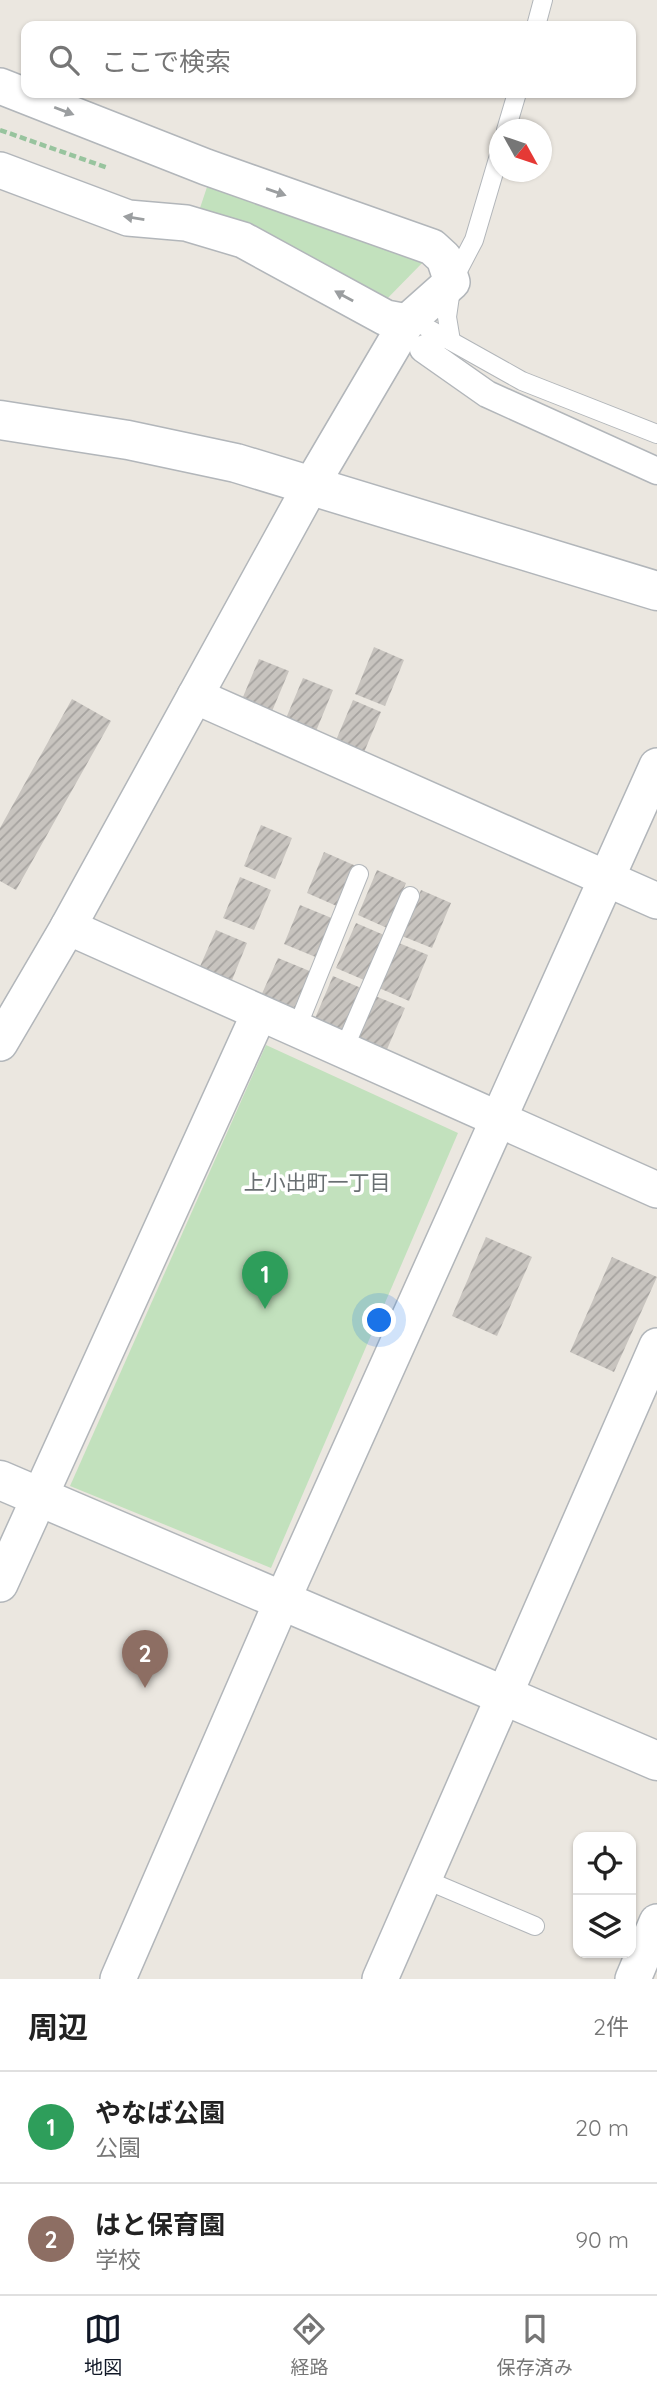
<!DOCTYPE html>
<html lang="ja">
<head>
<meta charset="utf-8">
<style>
	:root { --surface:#fff; --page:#f6f6f6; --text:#222; --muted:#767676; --line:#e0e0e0; --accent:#111827 }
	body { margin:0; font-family:Quicksand,"Noto Sans JP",sans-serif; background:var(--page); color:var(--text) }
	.controls { position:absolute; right:21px; bottom:21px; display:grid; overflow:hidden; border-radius:14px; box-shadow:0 2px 5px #0004 }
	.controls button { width:63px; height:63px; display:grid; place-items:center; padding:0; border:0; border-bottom:2px solid var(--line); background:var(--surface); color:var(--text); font:35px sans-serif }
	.compass { position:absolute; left:489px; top:119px; width:63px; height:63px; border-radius:50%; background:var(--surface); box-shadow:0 2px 5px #0004; rotate:130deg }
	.you { position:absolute; left:380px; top:1321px; width:24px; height:24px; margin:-18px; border:5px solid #fff; border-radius:50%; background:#1a73e8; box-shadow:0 0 0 10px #1a73e833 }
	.badge { display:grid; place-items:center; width:46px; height:46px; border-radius:50%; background:var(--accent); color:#fff; font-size:23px; font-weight:700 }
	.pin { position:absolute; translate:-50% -58px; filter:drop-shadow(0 2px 4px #0008) }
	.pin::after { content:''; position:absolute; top:37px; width:24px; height:21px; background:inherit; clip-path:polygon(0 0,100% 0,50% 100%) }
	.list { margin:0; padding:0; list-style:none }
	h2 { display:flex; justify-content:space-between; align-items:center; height:91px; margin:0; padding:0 28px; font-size:30px }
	h2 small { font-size:23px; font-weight:400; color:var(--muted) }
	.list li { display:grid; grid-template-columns:46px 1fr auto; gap:21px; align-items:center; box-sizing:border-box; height:112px; padding:0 28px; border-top:2px solid var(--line) }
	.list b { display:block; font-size:26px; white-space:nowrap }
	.list p { margin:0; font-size:23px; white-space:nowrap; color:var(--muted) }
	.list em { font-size:23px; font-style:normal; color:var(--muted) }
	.icon { flex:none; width:38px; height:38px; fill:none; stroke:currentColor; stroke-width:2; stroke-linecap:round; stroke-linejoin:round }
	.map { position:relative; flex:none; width:657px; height:1979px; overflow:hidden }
	.search { position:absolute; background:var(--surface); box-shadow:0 2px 5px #0004; left:21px; right:21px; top:21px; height:77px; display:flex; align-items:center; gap:18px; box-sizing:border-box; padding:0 24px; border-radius:14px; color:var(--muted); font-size:26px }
	.sheet { height:315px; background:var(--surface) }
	nav { display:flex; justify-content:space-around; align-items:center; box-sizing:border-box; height:98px; border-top:2px solid var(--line); background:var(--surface); font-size:19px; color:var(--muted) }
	nav a { display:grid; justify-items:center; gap:4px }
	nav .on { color:var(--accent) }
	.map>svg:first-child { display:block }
	.park { fill:#c2e1bd }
	.building { fill:url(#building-hatch) }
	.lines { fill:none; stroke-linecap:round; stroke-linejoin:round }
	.service-casing { stroke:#b2b6ba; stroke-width:20 }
	.pedestrian-casing { stroke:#b2b6ba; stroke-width:29 }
	.minor-casing { stroke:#b2b6ba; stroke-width:38 }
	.tertiary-casing { stroke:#b2b6ba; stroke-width:41 }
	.path { stroke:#98c49e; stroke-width:4.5; stroke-dasharray:7 3.5; stroke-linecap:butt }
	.service { stroke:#fff; stroke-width:18 }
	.pedestrian { stroke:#fff; stroke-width:26 }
	.minor { stroke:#fff; stroke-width:35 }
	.tertiary { stroke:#fff; stroke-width:38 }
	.oneway { fill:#9b9ea0 }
	.labels { text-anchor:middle; stroke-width:7; stroke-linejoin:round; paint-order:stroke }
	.neighbourhood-label { font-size:21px; fill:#696f72; stroke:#fff }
</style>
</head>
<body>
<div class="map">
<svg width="657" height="1979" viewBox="0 0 657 1979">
	<defs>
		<pattern id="building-hatch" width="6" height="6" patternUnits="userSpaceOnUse" patternTransform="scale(1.75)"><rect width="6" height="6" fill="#c8c4bf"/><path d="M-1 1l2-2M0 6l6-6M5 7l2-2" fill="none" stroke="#a5a29f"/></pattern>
	</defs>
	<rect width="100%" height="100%" fill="#ebe7e0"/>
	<g class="park">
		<path d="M210 178 428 257 380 306 197 217Z"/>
		<path d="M266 1045 458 1133 271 1568 70 1486Z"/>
	</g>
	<g class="building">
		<path d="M374 647 404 660 385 706 355 694Z"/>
		<path d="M259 659 289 671 270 716 240 704Z"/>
		<path d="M303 678 333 690 314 736 284 723Z"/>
		<path d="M72 699 111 721 16 890 0 881V828Z"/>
		<path d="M353 700 381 712 362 757 334 745Z"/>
		<path d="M261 825 292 838 275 879 244 866Z"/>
		<path d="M324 852 356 866 339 907 307 893Z"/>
		<path d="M377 870 406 883 387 928 358 915Z"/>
		<path d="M240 877 271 890 254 930 223 918Z"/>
		<path d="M421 890 451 903 432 948 402 936Z"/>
		<path d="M300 905 334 919 318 958 284 944Z"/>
		<path d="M356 923 384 935 364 980 336 968Z"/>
		<path d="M216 930 247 943 230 985 198 971Z"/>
		<path d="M399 943 428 955 409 1001 379 988Z"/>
		<path d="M278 958 312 972 295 1013 260 998Z"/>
		<path d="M333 976 361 988 341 1035 313 1023Z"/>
		<path d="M375 996 405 1008 385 1054 356 1041Z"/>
		<path d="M486 1237 532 1257 497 1336 452 1316Z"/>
		<path d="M612 1257 657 1277 614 1372 570 1352Z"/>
	</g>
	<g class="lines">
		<g class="service-casing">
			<g id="service">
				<path d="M536 26 543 0"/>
				<path d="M506 130 517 93"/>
				<path d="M407 322 422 325 522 381 657 434"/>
				<path d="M451 341 447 317 452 282 474 240 500 152"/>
				<path d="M296 1030 359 874"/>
				<path d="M343 1051 410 896"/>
				<path d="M424 1879 535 1926"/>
			</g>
		</g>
		<g class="pedestrian-casing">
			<path id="pedestrian" d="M432 345 423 349 487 394 657 471"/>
		</g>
		<g class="minor-casing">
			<g id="minor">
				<path d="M0 86 206 167 432 247 444 258 452 282 407 322 310 487 68 927 0 1043"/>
				<path d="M0 170 128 218 186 223 243 240 386 318 407 322"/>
				<path d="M195 696 657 901"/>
				<path d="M68 927 657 1190"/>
				<path d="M0 1584 259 1014"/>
				<path d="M118 1979 282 1601 657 766"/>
				<path d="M380 1979 657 1346"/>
				<path d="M633 1979 657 1922"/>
			</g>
		</g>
		<g class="tertiary-casing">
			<g id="tertiary">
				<path d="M0 420 128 440 236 463 657 591"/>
				<path d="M0 1480 657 1761"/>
			</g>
		</g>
		<path class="path" d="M0 130 108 168"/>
		<use href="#service" class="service"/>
		<use href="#pedestrian" class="pedestrian"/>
		<use href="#minor" class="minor"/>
		<use href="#tertiary" class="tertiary"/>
	</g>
	<defs><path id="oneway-solid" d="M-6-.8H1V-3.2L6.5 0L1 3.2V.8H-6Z" transform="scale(1.75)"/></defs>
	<g class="oneway">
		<use href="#oneway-solid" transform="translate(64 111) rotate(21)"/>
		<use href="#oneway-solid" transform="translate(276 192) rotate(19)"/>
		<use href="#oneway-solid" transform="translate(134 218) rotate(-171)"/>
		<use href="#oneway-solid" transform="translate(344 296) rotate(-151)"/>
	</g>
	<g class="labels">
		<g class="neighbourhood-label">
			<text x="317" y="1190">上小出町一丁目</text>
		</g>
	</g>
</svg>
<div class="controls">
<button><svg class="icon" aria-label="locate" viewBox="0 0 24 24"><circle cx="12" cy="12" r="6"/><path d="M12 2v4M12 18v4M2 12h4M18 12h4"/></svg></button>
<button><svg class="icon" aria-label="layers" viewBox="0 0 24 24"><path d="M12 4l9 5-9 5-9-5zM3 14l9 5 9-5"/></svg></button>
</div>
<svg class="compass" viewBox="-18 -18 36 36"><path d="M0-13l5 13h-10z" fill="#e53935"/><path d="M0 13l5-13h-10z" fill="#767676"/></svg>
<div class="you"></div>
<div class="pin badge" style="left:265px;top:1309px;background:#2e9e5b">1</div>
<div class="pin badge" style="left:145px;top:1688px;background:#8d6e63">2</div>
<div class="search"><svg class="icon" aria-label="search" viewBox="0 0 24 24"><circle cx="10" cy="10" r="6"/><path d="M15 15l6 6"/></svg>ここで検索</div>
</div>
<section class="sheet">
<h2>周辺<small>2件</small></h2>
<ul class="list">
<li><span class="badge" style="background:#2e9e5b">1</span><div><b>やなば公園</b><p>公園</p></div><em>20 m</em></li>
<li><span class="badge" style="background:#8d6e63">2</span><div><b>はと保育園</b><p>学校</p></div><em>90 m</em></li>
</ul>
</section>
<nav>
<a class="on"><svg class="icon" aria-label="map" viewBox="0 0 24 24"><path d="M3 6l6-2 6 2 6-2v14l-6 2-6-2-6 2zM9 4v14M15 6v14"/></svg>地図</a>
<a><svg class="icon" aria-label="directions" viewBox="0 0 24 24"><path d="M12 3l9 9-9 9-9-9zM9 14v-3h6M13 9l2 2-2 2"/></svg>経路</a>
<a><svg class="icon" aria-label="saved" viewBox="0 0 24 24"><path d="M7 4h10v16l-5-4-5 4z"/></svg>保存済み</a>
</nav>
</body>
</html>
